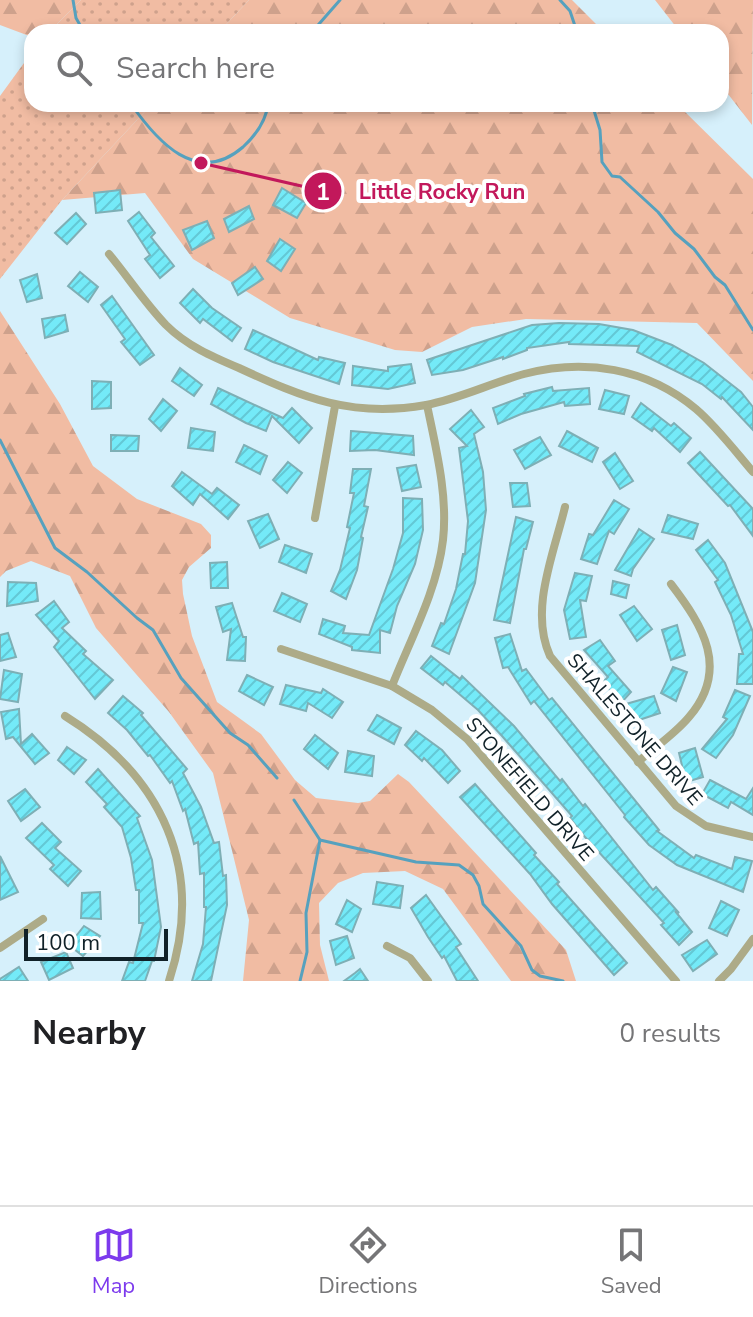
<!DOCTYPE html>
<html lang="en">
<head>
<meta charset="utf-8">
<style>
	:root { --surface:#fff; --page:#f2f2f2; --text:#202124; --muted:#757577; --line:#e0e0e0; --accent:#7c3aed }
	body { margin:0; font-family:"Nunito Sans",sans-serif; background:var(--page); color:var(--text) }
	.scale { position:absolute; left:24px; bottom:20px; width:144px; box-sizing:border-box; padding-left:8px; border:4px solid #102128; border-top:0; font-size:22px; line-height:28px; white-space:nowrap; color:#102128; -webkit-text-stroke:6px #fff; paint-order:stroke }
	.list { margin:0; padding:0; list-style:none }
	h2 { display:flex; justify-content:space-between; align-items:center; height:104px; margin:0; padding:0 32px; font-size:34px }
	h2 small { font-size:26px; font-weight:400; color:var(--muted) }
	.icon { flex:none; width:44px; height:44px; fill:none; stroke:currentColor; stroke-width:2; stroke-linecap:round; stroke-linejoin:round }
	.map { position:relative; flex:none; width:753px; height:981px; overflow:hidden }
	.search { position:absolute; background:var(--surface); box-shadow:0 4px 12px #0003; left:24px; right:24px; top:24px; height:88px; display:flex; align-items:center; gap:20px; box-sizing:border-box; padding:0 28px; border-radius:24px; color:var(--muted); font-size:30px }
	.sheet { height:224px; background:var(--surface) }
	nav { display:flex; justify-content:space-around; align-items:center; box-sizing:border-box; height:112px; border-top:2px solid var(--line); background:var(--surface); font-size:22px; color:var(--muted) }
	nav a { display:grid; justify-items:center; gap:4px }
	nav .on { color:var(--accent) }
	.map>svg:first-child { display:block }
	.grass { fill:url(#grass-dots) }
	.forest { fill:url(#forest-firs) }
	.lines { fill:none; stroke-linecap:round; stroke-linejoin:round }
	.stream { stroke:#56a1be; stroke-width:3 }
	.building { fill:url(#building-hatch); stroke:#7eafb5; stroke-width:2 }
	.street { stroke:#adab88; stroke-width:8 }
	.labels { text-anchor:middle; stroke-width:8; stroke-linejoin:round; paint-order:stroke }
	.street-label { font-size:20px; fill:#102128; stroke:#fff }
	.leader { fill:none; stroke:#c2185b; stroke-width:3 }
	.callout-dot { fill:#c2185b; stroke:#fff; stroke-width:3 }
	.mark-label { font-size:24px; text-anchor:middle; font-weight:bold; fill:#fff }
	.callout-label { font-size:22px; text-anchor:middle; font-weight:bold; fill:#c2185b; stroke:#fff; stroke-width:8; stroke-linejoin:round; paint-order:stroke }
</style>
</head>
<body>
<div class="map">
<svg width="753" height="981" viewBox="0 0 753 981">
	<defs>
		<pattern id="grass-dots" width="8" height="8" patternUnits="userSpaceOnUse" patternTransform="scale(2)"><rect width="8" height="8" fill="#f1bca3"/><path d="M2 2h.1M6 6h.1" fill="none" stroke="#cea18c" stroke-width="1.8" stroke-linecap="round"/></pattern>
		<pattern id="forest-firs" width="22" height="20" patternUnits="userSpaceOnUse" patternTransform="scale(2)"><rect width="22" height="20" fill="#f1bca3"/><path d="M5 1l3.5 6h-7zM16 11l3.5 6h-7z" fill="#cea18c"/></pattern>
		<pattern id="building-hatch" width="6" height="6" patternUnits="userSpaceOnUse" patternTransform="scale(2)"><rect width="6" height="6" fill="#74eaf8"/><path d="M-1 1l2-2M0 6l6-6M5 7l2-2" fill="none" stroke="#63c8d5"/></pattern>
	</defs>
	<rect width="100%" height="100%" fill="#d6f0fb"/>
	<g class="grass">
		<path d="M81 0H249L219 32H49Z"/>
		<path d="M32 52V104H152L62 200 0 279V96Z"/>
	</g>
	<g class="forest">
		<path d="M0 0H81L49 32H32V37L0 25Z"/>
		<path d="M249 0H572L604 32H219Z"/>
		<path d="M655 0H753L752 125 721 85V32H680Z"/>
		<path d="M152 104H677L753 179V381L697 323 526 319 472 327 422 352 395 350 290 318 193 259 145 193 62 200Z"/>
		<path d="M0 311 60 404 93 466 137 499 201 524 211 535V548L189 567 182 580 183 594 192 636 217 702 261 734 295 780 316 798 358 803 370 801 398 774 409 782 566 950 576 981H511L443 889 405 871 363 873 338 883 319 903 320 945 329 981H243L249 920 213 773 169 712 96 628 70 576 31 561 6 571 0 577Z"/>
	</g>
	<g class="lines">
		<g class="stream">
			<path d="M73 0 76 18 84 32"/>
			<path d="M560 0 570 11 577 32"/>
			<path d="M312 32 340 0"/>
			<path d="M131 104C157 141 197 187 243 147 256 135 266 121 268 104"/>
			<path d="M592 104 600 130 602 162 612 176 620 177 658 212 675 233 694 249 715 277 725 285 753 330"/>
			<path d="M0 440 55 548 87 572 137 618 153 630 181 678 230 733 248 745 277 778"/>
			<path d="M294 800 320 840 416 862 459 865 473 875 479 886 483 904 521 946 532 970 540 976 563 981"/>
			<path d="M300 981 307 952 306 913 320 840"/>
		</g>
	</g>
	<g class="building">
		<path d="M282 188 306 203 297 218 273 205Z"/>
		<path d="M120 190 122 210 96 213 94 193Z"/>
		<path d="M249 206 254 219 229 232 224 219Z"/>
		<path d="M139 212 155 233 151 237 174 266 160 278 145 259 150 255 128 221Z"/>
		<path d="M76 213 86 224 67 244 55 233Z"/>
		<path d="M207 221 214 238 192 250 183 230Z"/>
		<path d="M280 239 295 249 281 271 267 261Z"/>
		<path d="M255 267 263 279 238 295 232 283Z"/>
		<path d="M80 272 98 287 88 302 68 286Z"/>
		<path d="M37 274 42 298 27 302 20 280Z"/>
		<path d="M193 289 212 308 241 328 232 341 203 319 200 323 180 303Z"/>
		<path d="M112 296 154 355 140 365 121 342 125 339 101 305Z"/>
		<path d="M65 315 68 331 45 338 42 319Z"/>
		<path d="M559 323 599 324 633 330 672 345 704 363 741 392 753 407V430L722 397 721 399 702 384 637 352 639 346 569 344V342L527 348V350L503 359V357L463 370 432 375 427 360 532 325Z"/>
		<path d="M253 330 318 360 319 357 345 363 339 384 273 362 245 349Z"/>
		<path d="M411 364 415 383 388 389 352 385 353 366 388 371V367Z"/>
		<path d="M180 368 202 385 194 396 172 381Z"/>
		<path d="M92 381 111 382V408L92 409Z"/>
		<path d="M552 387 553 391 589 388 590 404 565 406 564 402 521 414 498 424 493 408 525 396 524 394Z"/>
		<path d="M218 388 283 418 292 408 312 428 299 443 272 416 266 431 246 423 211 404Z"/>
		<path d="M605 390 629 396 624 414 599 409Z"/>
		<path d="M163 399 177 411 161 431 149 419Z"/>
		<path d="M641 403 671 426 674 423 691 438 680 452 654 428 652 431 632 417Z"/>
		<path d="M471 410 484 427 474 434 483 472 486 510 475 583 449 654 432 646 441 623 444 624 456 589 463 554H465L468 521 459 448 467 446 450 429Z"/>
		<path d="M191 428 215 432 213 451 188 448Z"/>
		<path d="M351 431 413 436 414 455 375 450 350 451Z"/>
		<path d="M567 431 598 448 592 462 559 446Z"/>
		<path d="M111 435 139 436 138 451H111Z"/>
		<path d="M540 437 551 455 525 469 514 450Z"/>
		<path d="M244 445 267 456 260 474 236 462Z"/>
		<path d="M700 452 753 509V536L730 505 728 506 688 463Z"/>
		<path d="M615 453 633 481 620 489 603 462Z"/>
		<path d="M288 462 302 473 287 493 273 480Z"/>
		<path d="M416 465 421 487 402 491 397 468Z"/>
		<path d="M353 469H371L364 506 368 507 361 537 363 538 357 570 346 599 331 591 340 570 350 528 347 527 354 493H350Z"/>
		<path d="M182 472 212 494 217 488 239 505 228 519 200 494 193 505 172 486Z"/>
		<path d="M510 483H527L530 506 513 507Z"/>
		<path d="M403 498 422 499 423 530 415 564 397 606 390 633 380 630V653L352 650V647L319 634 323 619 345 626 343 633 369 635 393 569 403 533Z"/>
		<path d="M614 500 629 509 614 534 609 531 597 564 581 559 589 534 593 535Z"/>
		<path d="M268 514 279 539 260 548 248 521Z"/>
		<path d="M668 515 698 524 693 539 662 532Z"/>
		<path d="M516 517 533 522 526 549H524L510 623 494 620Z"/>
		<path d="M639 529 654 539 633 569 631 576 615 570Z"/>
		<path d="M708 540 725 563 753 632V684H737L739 654H743L731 615 715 582 718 580 696 550Z"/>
		<path d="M285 545 312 554 306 573 279 562Z"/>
		<path d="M227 562 228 588H211L210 563Z"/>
		<path d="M575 573 592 576 586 601 580 600 586 637 570 639 564 610Z"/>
		<path d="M613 581 629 585 626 598 611 594Z"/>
		<path d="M8 582 36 583 38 601 7 606Z"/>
		<path d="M282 593 307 604 300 622 274 611Z"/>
		<path d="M54 601 69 622 62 628 86 651 83 654 113 680 95 699 54 647 59 641 36 615Z"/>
		<path d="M232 603 243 637H246L245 661 227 660 231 629 223 632 216 607Z"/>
		<path d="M634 606 652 629 637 641 620 615Z"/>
		<path d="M677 625 685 655 671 660 662 630Z"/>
		<path d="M8 633 16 657 0 661V635Z"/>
		<path d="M510 634 522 671 526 669 549 700 552 698 659 830 657 831 694 858 696 855 732 869 735 857 752 861 743 892 677 865 649 845 624 817 625 815 534 701 531 704 508 667 503 668 495 638Z"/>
		<path d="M600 640 615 661 608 666 631 692 621 703 603 682 608 677 584 650Z"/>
		<path d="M431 656 460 679 462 676 514 726 560 781 562 779 583 806 585 804 653 890 656 887 679 913 675 911 692 932 679 945 661 925 664 923 585 837 570 818 572 816 502 736 478 710 445 682 443 685 421 668Z"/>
		<path d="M673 667 687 672 676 701 661 693Z"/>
		<path d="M4 670 22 674 18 702 0 699Z"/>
		<path d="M247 675 273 687 264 705 239 691Z"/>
		<path d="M286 685 321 693 323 689 343 702 332 718 308 703 306 711 280 704Z"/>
		<path d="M735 690 750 696 733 735 716 758 702 749 727 719 723 717Z"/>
		<path d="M123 696 143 713 141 715 187 769 183 773 201 807 214 843 219 842 223 876 226 875 227 905 211 981H192L203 944 206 907H204V873L200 874 198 842 194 844 185 809 183 811 172 781 170 783 150 755 148 756 127 730 108 713Z"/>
		<path d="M654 696 660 713 633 722 626 704Z"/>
		<path d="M19 709 21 744 32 734 49 753 35 764 13 737 6 739 1 712Z"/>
		<path d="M377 715 401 728 394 744 368 730Z"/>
		<path d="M416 731 442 750 460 771 448 783 424 758 422 761 405 745Z"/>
		<path d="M315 735 338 753 328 769 304 749Z"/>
		<path d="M67 747 86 760 74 774 58 760Z"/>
		<path d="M695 748 703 777 686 782 679 753Z"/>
		<path d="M348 751 374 756 372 776 345 772Z"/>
		<path d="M98 769 140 816 137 818 152 860 161 927 154 961H152L145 981H122L129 962 133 963 143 923H139V890H136L131 858 122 827 104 807 107 804 86 782Z"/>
		<path d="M710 780 746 799 753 788V815L731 802 728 808 702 794Z"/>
		<path d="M475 784 536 853 534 855 559 882 557 884 627 963 614 975 552 904 530 874 460 797Z"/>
		<path d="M25 789 40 807 21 821 8 801Z"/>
		<path d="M42 823 61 842 55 848 81 871 68 886 50 869 54 865 26 838Z"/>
		<path d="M0 856 18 892 0 900Z"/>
		<path d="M377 882 403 886 400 908 373 904Z"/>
		<path d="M100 892 101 919 81 918 82 893Z"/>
		<path d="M426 895 461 944 456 947 478 981H457L444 956 442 958 428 937 411 908Z"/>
		<path d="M347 900 361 909 352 932 336 924Z"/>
		<path d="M721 901 739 910 727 936 709 928Z"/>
		<path d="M84 926 100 936 83 956 69 945Z"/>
		<path d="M347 936 354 958 336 965 330 941Z"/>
		<path d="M707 940 717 954 693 971 682 955Z"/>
		<path d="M66 952 73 968 49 980 41 962Z"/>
		<path d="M19 967 28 981H0V979Z"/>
		<path d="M360 969 368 981H344L355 973Z"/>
	</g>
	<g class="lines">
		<g class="street">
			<path d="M109 254C128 277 145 303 166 325 187 346 213 357 239 368 304 398 352 418 426 405 459 399 491 383 524 374 585 358 647 368 696 409 717 427 735 451 753 472"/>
			<path d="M565 507C554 553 529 610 550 656L676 806 706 826 753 837"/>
			<path d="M315 518 335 406"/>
			<path d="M281 649 392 686 432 710 467 739 676 981"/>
			<path d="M392 686C410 640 437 591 443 540 448 495 436 449 427 405"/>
			<path d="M65 716C162 776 206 869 169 981"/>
			<path d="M638 762C655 747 675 734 689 717 730 669 703 626 671 584"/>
			<path d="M387 946 410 958 428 981"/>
			<path d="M0 948 43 919"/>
			<path d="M719 981 731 969 753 939"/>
		</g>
	</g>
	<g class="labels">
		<g class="street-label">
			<text transform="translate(635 729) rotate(49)" y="7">SHALESTONE DRIVE</text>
			<text transform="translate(530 789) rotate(49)" y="7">STONEFIELD DRIVE</text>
		</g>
	</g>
	<path class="leader" d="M201 163L323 191"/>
	<g class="callout-dot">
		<circle cx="201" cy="163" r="8"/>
		<circle cx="323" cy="191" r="20"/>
	</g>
	<g class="mark-label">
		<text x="323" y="200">1</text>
	</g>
	<g class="callout-label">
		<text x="442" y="199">Little Rocky Run</text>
	</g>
</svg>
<div class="scale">100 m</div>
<div class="search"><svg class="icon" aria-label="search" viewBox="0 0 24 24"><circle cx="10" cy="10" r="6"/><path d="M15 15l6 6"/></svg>Search here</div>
</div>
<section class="sheet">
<h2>Nearby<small>0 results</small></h2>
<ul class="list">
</ul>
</section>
<nav>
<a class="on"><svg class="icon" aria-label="map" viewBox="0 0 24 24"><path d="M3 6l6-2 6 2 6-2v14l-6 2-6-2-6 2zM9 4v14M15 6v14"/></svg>Map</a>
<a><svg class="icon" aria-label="directions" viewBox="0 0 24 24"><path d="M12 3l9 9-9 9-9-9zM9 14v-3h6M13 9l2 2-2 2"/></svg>Directions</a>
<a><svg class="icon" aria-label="saved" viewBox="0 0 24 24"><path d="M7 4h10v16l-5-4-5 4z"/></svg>Saved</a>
</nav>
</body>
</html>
